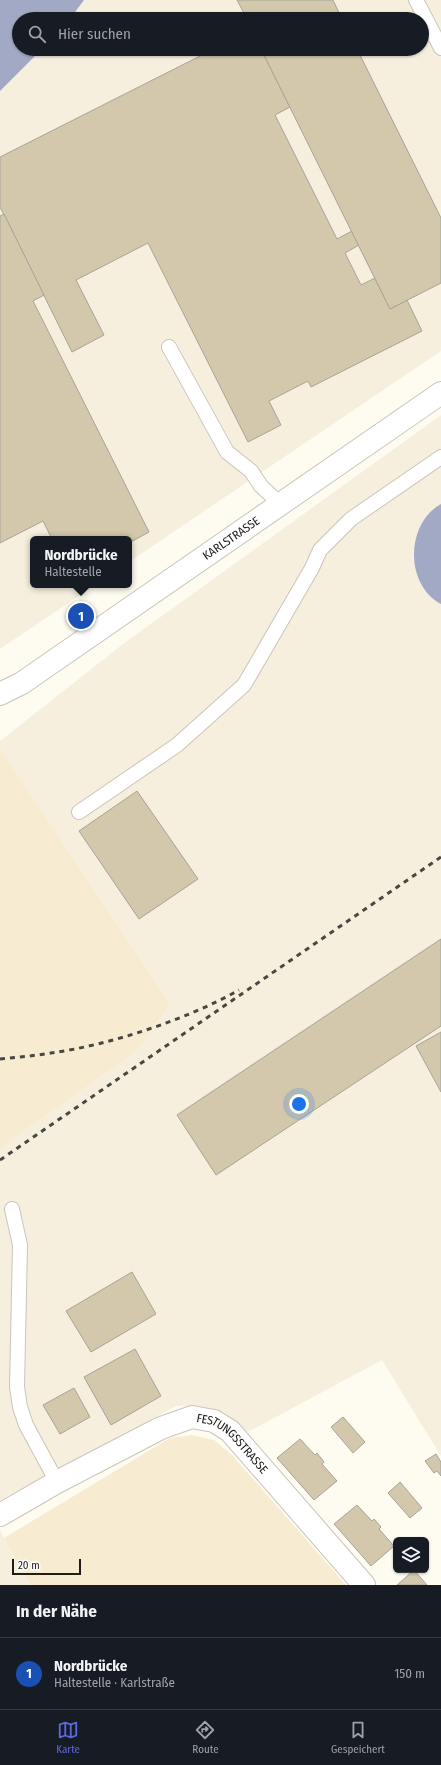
<!DOCTYPE html>
<html lang="de">
<head>
<meta charset="utf-8">
<style>
	:root { --surface:#171b24; --page:#20242c; --text:#f1f3f6; --muted:#9ea1a6; --line:#363941; --accent:#5b6ae1 }
	body { margin:0; font-family:"Fira Sans Condensed",sans-serif; background:var(--page); color:var(--text) }
	.controls { position:absolute; right:12px; bottom:12px; display:grid; overflow:hidden; border-radius:6px; box-shadow:0 1px 3px #0004 }
	.controls button { width:36px; height:36px; display:grid; place-items:center; padding:0; border:0; border-bottom:1px solid var(--line); background:var(--surface); color:var(--text); font:20px sans-serif }
	.scale { position:absolute; left:12px; bottom:10px; width:69px; box-sizing:border-box; padding-left:4px; border:2px solid #1e1d1a; border-top:0; font-size:11px; line-height:14px; white-space:nowrap; color:#1e1d1a; -webkit-text-stroke:3px #fff; paint-order:stroke }
	.you { position:absolute; left:299px; top:1104px; width:14px; height:14px; margin:-10px; border:3px solid #fff; border-radius:50%; background:#1a73e8; box-shadow:0 0 0 6px #1a73e833 }
	.badge { display:grid; place-items:center; width:26px; height:26px; border-radius:50%; background:var(--accent); color:#fff; font-size:13px; font-weight:700 }
	.pin { position:absolute; translate:-50% -50%; border:2px solid #fff; box-shadow:0 1px 4px #0006 }
	.popup { position:absolute; left:30px; top:536px; width:102px; height:52px; box-sizing:border-box; display:grid; place-content:center; border-radius:6px; background:var(--surface); filter:drop-shadow(0 1px 3px #0005); font-size:13px; white-space:nowrap; color:var(--muted) }
	.popup b { font-size:15px; color:var(--text) }
	.popup::after { content:''; position:absolute; left:50%; top:100%; margin-left:-8px; border:8px solid transparent; border-top-color:var(--surface) }
	.list { margin:0; padding:0; list-style:none }
	h2 { display:flex; justify-content:space-between; align-items:center; height:52px; margin:0; padding:0 16px; font-size:17px }
	h2 small { font-size:13px; font-weight:400; color:var(--muted) }
	.list li { display:grid; grid-template-columns:26px 1fr auto; gap:12px; align-items:center; box-sizing:border-box; height:72px; padding:0 16px; border-top:1px solid var(--line) }
	.list b { display:block; font-size:15px; white-space:nowrap }
	.list p { margin:0; font-size:13px; white-space:nowrap; color:var(--muted) }
	.list em { font-size:13px; font-style:normal; color:var(--muted) }
	.icon { flex:none; width:22px; height:22px; fill:none; stroke:currentColor; stroke-width:2; stroke-linecap:round; stroke-linejoin:round }
	.map { position:relative; flex:none; width:441px; height:1585px; overflow:hidden }
	.search { position:absolute; background:var(--surface); box-shadow:0 1px 3px #0004; left:12px; right:12px; top:12px; height:44px; display:flex; align-items:center; gap:10px; box-sizing:border-box; padding:0 14px; border-radius:22px; color:var(--muted); font-size:15px }
	.sheet { height:124px; background:var(--surface) }
	nav { display:flex; justify-content:space-around; align-items:center; box-sizing:border-box; height:56px; border-top:1px solid var(--line); background:var(--surface); font-size:11px; color:var(--muted) }
	nav a { display:grid; justify-items:center; gap:2px }
	nav .on { color:var(--accent) }
	.map>svg:first-child { display:block }
	.built { fill:#f6efde }
	.green { fill:#f7ecd2 }
	.water { fill:#a2a9c5 }
	.building { fill:#d3c8ac; stroke:#a7a39a }
	.lines { fill:none; stroke-linecap:round; stroke-linejoin:round }
	.service-casing { stroke:#c9c5bc; stroke-width:16 }
	.minor-casing { stroke:#c9c5bc; stroke-width:24 }
	.tertiary-casing { stroke:#c9c5bc; stroke-width:24 }
	.service { stroke:#fff; stroke-width:14 }
	.minor { stroke:#fff; stroke-width:22 }
	.tertiary { stroke:#fff; stroke-width:22 }
	.rail { stroke:#484742; stroke-width:3; stroke-dasharray:5 5; stroke-linecap:butt }
	.labels { text-anchor:middle; stroke-width:3.5; stroke-linejoin:round; paint-order:stroke }
	.street-label { font-size:12px; fill:#1e1d1a; stroke:#fff }
</style>
</head>
<body>
<div class="map">
<svg width="441" height="1585" viewBox="0 0 441 1585">
	<rect width="100%" height="100%" fill="#fefbf1"/>
	<g class="built">
		<path d="M84 0H441V351L129 562V539H33V585H95L0 649V87L39 49H422V19H70Z"/>
		<path d="M441 415V1456L382 1360 248 1432 225 1413 200 1406H176L0 1501V1148L137 1051 170 1004 0 748V741L123 644Z"/>
		<path d="M0 1530 4 1538 30 1585H0Z"/>
	</g>
	<g class="green">
		<path d="M0 748 170 1004 137 1051 0 1148Z"/>
		<path d="M192 1435 214 1440 232 1455 346 1585H30L4 1538 170 1438Z"/>
	</g>
	<g class="water">
		<path d="M0 0H84L70 19H19V49H42L0 91Z"/>
		<path d="M441 504V604C405 585 405 524 441 504Z"/>
	</g>
	<g class="building">
		<path d="M237 0H333L342 19H247Z"/>
		<path d="M214 49H261L290 107 275 115 337 239 352 231 359 245 345 253 361 285 375 278 390 309 407 300 422 331 311 387 308 381 269 401 281 425 248 442 148 243 76 280 104 335 72 352 0 207V157Z"/>
		<path d="M261 49H357L441 218V283L390 309Z"/>
		<path d="M4 214 44 295 33 301 149 532 129 543V539H52L43 521 0 543V216Z"/>
		<path d="M137 791 198 879 139 919 79 831Z"/>
		<path d="M441 939V1026L216 1175 177 1115Z"/>
		<path d="M441 1032V1092L416 1046Z"/>
		<path d="M132 1272 156 1314 91 1352 66 1311Z"/>
		<path d="M135 1349 161 1396 111 1425 84 1377Z"/>
		<path d="M74 1388 90 1417 60 1434 43 1405Z"/>
		<path d="M343 1417 365 1442 353 1453 331 1427Z"/>
		<path d="M300 1439 315 1455 317 1453 324 1462 322 1464 337 1481 314 1500 277 1458Z"/>
		<path d="M436 1454 441 1462V1476L437 1471 434 1473 425 1461Z"/>
		<path d="M400 1482 422 1508 410 1518 388 1493Z"/>
		<path d="M357 1505 372 1521 374 1519 381 1527 379 1529 394 1546 371 1566 334 1524Z"/>
		<path d="M414 1570 427 1585H397Z"/>
	</g>
	<g class="lines">
		<g class="service-casing">
			<g id="service">
				<path d="M416 0 441 48"/>
				<path d="M169 347 227 452 251 471 261 486 280 504"/>
				<path d="M79 812 177 745 244 685 312 568 320 550 351 519 441 457"/>
				<path d="M12 1209 20 1245 17 1387 20 1407 26 1425 57 1482"/>
			</g>
		</g>
		<g class="minor-casing">
			<g id="minor">
				<path id="s1" d="M0 1515 57 1482 161 1428 192 1417 214 1421 230 1431 364 1585"/>
			</g>
		</g>
		<g class="tertiary-casing">
			<g id="tertiary">
				<path id="s2" d="M0 694 22 683 441 393"/>
			</g>
		</g>
		<use href="#service" class="service"/>
		<use href="#minor" class="minor"/>
		<use href="#tertiary" class="tertiary"/>
		<g class="rail">
			<path d="M0 1059C17 1057 34 1056 51 1053 110 1045 188 1019 239 990"/>
			<path d="M0 1160 441 857"/>
		</g>
	</g>
	<g class="labels">
		<g class="street-label">
			<text dy="4" stroke="none"><textPath href="#s2" startOffset="279">KARLSTRASSE</textPath></text>
			<text dy="4" stroke="none"><textPath href="#s1" startOffset="266">FESTUNGSSTRASSE</textPath></text>
		</g>
	</g>
</svg>
<div class="controls">
<button><svg class="icon" aria-label="layers" viewBox="0 0 24 24"><path d="M12 4l9 5-9 5-9-5zM3 14l9 5 9-5"/></svg></button>
</div>
<div class="scale">20 m</div>
<div class="you"></div>
<div class="pin badge" style="left:81px;top:616px;background:#1a4fb4">1</div>
<div class="popup"><b>Nordbrücke</b>Haltestelle</div>
<div class="search"><svg class="icon" aria-label="search" viewBox="0 0 24 24"><circle cx="10" cy="10" r="6"/><path d="M15 15l6 6"/></svg>Hier suchen</div>
</div>
<section class="sheet">
<h2>In der Nähe<small></small></h2>
<ul class="list">
<li><span class="badge" style="background:#1a4fb4">1</span><div><b>Nordbrücke</b><p>Haltestelle · Karlstraße</p></div><em>150 m</em></li>
</ul>
</section>
<nav>
<a class="on"><svg class="icon" aria-label="map" viewBox="0 0 24 24"><path d="M3 6l6-2 6 2 6-2v14l-6 2-6-2-6 2zM9 4v14M15 6v14"/></svg>Karte</a>
<a><svg class="icon" aria-label="directions" viewBox="0 0 24 24"><path d="M12 3l9 9-9 9-9-9zM9 14v-3h6M13 9l2 2-2 2"/></svg>Route</a>
<a><svg class="icon" aria-label="saved" viewBox="0 0 24 24"><path d="M7 4h10v16l-5-4-5 4z"/></svg>Gespeichert</a>
</nav>
</body>
</html>
